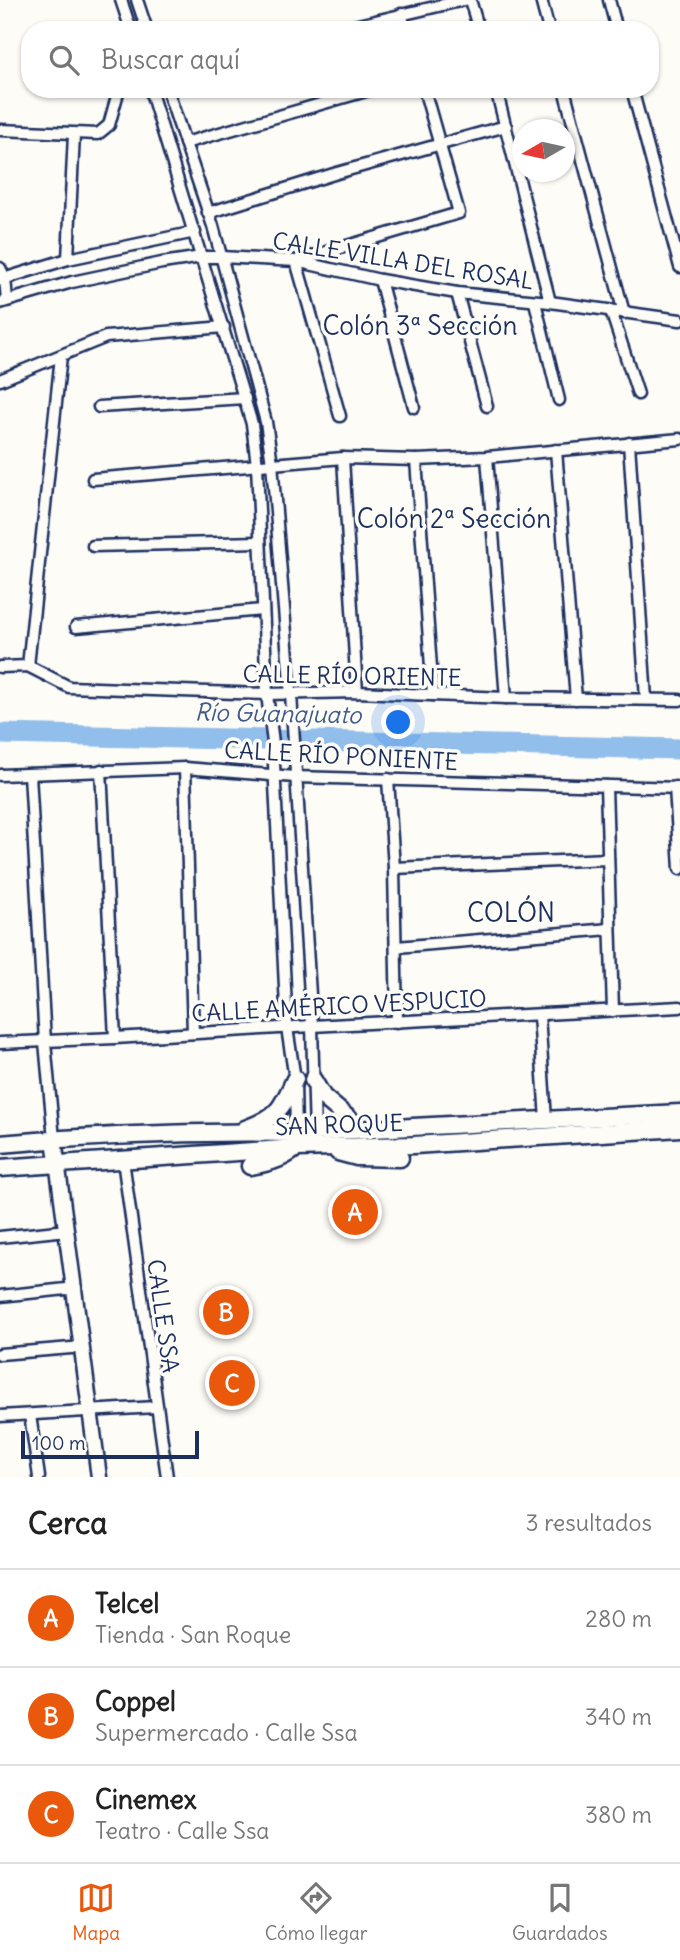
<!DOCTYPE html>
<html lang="es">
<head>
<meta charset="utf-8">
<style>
	:root { --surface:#fff; --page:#f2f2f2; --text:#222; --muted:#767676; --line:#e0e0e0; --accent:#ea580c }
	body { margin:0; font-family:Delius,sans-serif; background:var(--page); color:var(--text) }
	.compass { position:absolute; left:512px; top:119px; width:63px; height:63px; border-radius:50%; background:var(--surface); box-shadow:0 2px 5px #0004; rotate:261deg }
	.scale { position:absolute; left:21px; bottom:18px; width:178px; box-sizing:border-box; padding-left:7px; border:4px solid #1b2f5e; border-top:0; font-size:19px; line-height:24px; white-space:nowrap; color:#1b2f5e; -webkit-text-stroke:5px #fdfcf7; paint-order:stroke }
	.you { position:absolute; left:399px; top:723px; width:24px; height:24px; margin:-18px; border:5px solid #fff; border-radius:50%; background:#1a73e8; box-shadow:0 0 0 10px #1a73e833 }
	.badge { display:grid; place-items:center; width:46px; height:46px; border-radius:50%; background:var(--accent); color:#fff; font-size:23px; font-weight:700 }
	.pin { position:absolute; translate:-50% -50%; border:4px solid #fff; box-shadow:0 2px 7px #0006 }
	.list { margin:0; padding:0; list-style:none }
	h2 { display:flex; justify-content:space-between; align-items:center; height:91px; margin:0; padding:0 28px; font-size:30px }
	h2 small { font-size:23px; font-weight:400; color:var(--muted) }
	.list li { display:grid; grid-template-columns:46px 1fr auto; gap:21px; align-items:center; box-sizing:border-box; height:98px; padding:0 28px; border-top:2px solid var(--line) }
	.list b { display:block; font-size:26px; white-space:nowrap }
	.list p { margin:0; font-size:23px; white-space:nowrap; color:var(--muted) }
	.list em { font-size:23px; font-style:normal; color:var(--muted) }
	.icon { flex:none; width:38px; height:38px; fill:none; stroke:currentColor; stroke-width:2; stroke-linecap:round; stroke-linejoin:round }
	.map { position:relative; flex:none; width:680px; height:1477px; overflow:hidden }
	.search { position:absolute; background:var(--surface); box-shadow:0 2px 5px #0004; left:21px; right:21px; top:21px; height:77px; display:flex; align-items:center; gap:18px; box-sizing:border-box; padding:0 24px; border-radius:28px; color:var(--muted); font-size:26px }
	.sheet { height:385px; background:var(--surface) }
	nav { display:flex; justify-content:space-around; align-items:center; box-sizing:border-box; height:98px; border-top:2px solid var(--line); background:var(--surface); font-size:19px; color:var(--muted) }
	nav a { display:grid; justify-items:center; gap:4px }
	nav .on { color:var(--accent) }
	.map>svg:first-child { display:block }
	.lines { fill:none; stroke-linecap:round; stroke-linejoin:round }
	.river { stroke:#91beeb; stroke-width:21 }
	.street-casing { stroke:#1b2f5e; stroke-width:15 }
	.secondary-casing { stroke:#1b2f5e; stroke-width:19 }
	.primary-casing { stroke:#1b2f5e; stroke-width:21 }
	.street { stroke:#fdfcf7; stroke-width:10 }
	.secondary { stroke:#fdfcf7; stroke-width:14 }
	.primary { stroke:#fdfcf7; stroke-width:16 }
	.labels { text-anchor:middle; stroke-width:7; stroke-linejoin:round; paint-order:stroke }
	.street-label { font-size:23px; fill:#1b2f5e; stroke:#fdfcf7 }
	.water-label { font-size:24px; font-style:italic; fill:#3e5a88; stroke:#fdfcf7 }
	.quarter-label { font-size:26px; fill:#1b2f5e; stroke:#fdfcf7 }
</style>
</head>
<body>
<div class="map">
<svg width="680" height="1477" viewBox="0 0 680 1477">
	<rect width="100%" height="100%" fill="#fdfcf7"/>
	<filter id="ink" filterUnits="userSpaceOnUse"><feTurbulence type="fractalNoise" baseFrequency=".0143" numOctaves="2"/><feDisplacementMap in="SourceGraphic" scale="14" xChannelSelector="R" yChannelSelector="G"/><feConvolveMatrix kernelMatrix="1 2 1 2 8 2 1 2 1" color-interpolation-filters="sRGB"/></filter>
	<g filter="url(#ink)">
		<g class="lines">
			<path class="river" d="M0 734 680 749"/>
			<g class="street-casing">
				<g id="street">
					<path d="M121 0 131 30"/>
					<path d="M137 0 147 30"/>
					<path d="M470 0 479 30"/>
					<path d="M541 0 549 30"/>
					<path d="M609 0 617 30"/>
					<path d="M401 14 406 30"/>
					<path d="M337 30 464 0"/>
					<path d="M150 89 252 424 257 465 267 694 273 743 287 1028 295 1079 296 1136"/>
					<path d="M167 89 213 226 266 422 272 463 291 694 312 1026 315 1136"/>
					<path d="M496 89 550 302"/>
					<path d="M564 89 624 313"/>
					<path d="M632 89 680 267"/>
					<path d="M0 130 98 134 109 125 119 89"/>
					<path d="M185 143 373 89"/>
					<path d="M208 213 337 173 506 126"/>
					<path d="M68 259 74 134"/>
					<path d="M0 268 5 278 7 300"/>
					<path d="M0 280 68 259 195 232"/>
					<path d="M380 280 414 407"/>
					<path d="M457 293 487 406"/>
					<path d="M535 302 559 400"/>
					<path d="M0 303 72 282 162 263 202 257H221L296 261 380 280 457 293 550 302 680 320"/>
					<path d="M611 311 638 394"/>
					<path d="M0 380 106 337 224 327"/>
					<path d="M99 407 245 398"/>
					<path d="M340 416 296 261 459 213 424 89"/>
					<path d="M629 443 646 699"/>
					<path d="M556 450 576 699"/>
					<path d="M487 457 506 698"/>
					<path d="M343 458 357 692"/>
					<path d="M416 460 433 695"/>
					<path d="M93 479 343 458 416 460 487 457 680 439"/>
					<path d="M93 546 259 542"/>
					<path d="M76 627 262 610"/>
					<path d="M28 666 61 356"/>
					<path d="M0 667 28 666 69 687 267 694 357 692 506 698 680 700"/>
					<path d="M185 768 193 1033"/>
					<path d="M101 770 115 1038"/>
					<path d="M30 774 45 1042 54 1139"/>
					<path d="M0 775 185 768 295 777 680 788"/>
					<path d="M388 779 394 868 397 1022"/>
					<path d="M606 786 613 1011"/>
					<path d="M675 787 680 869"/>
					<path d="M394 868 608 859"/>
					<path d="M397 947 610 929"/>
					<path d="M539 1015 546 1120"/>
					<path d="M0 1043 115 1038 312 1026 680 1007"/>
					<path d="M123 1160 167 1477"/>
					<path d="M0 1237 67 1230"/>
					<path d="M0 1296 76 1288"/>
					<path d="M0 1354 83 1347"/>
					<path d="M30 1415 39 1477"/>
					<path d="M0 1416 156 1407"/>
				</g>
			</g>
			<g class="secondary-casing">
				<path id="secondary" d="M54 1139 99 1477"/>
			</g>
			<g class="primary-casing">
				<g id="primary">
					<path d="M313 1080 323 1097 362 1130"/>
					<path d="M245 1129C278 1117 281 1110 295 1079"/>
					<path d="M0 1144C98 1135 198 1131 296 1133L680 1113"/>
					<path d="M338 1152 357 1157 400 1158"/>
					<path d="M250 1166C267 1163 281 1160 295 1149"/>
					<path d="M0 1168 297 1148 414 1145 680 1128"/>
				</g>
			</g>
			<use href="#street" class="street"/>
			<use href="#secondary" class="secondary"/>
			<use href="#primary" class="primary"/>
		</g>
	</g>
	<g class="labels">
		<g class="street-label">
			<text transform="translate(403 261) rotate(9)" y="8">CALLE VILLA DEL ROSAL</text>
			<text transform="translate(352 676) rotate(1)" y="8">CALLE RÍO ORIENTE</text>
			<text transform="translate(341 756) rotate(3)" y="8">CALLE RÍO PONIENTE</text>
			<text transform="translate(339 1006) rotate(-3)" y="8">CALLE AMÉRICO VESPUCIO</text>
			<text transform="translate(339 1125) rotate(-2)" y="8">SAN ROQUE</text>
			<text transform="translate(163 1316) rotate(82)" y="8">CALLE SSA</text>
		</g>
		<g class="water-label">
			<text transform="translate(278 714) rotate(1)" y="8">Río Guanajuato</text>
		</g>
		<g class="quarter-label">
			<text x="420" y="335">Colón 3ª Sección</text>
			<text x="454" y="528">Colón 2ª Sección</text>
			<text x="511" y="922">COLÓN</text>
		</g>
	</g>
</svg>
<svg class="compass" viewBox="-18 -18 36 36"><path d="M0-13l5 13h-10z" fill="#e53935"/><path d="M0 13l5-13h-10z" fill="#767676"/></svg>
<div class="scale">100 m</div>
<div class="you"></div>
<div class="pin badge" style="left:355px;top:1212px">A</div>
<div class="pin badge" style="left:226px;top:1312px">B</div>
<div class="pin badge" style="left:232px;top:1383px">C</div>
<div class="search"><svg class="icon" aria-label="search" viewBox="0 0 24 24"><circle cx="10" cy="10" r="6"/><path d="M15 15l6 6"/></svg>Buscar aquí</div>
</div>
<section class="sheet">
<h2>Cerca<small>3 resultados</small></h2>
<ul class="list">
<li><span class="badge">A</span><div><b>Telcel</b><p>Tienda · San Roque</p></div><em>280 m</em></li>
<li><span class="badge">B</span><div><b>Coppel</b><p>Supermercado · Calle Ssa</p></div><em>340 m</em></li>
<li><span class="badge">C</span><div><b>Cinemex</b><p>Teatro · Calle Ssa</p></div><em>380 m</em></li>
</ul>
</section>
<nav>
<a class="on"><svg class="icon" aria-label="map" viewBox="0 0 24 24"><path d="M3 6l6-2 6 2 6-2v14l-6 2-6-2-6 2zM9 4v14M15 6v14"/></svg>Mapa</a>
<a><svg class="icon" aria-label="directions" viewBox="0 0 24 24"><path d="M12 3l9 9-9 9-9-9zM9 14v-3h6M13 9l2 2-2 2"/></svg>Cómo llegar</a>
<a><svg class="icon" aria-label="saved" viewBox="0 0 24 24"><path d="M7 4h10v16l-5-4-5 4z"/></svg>Guardados</a>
</nav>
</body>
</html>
